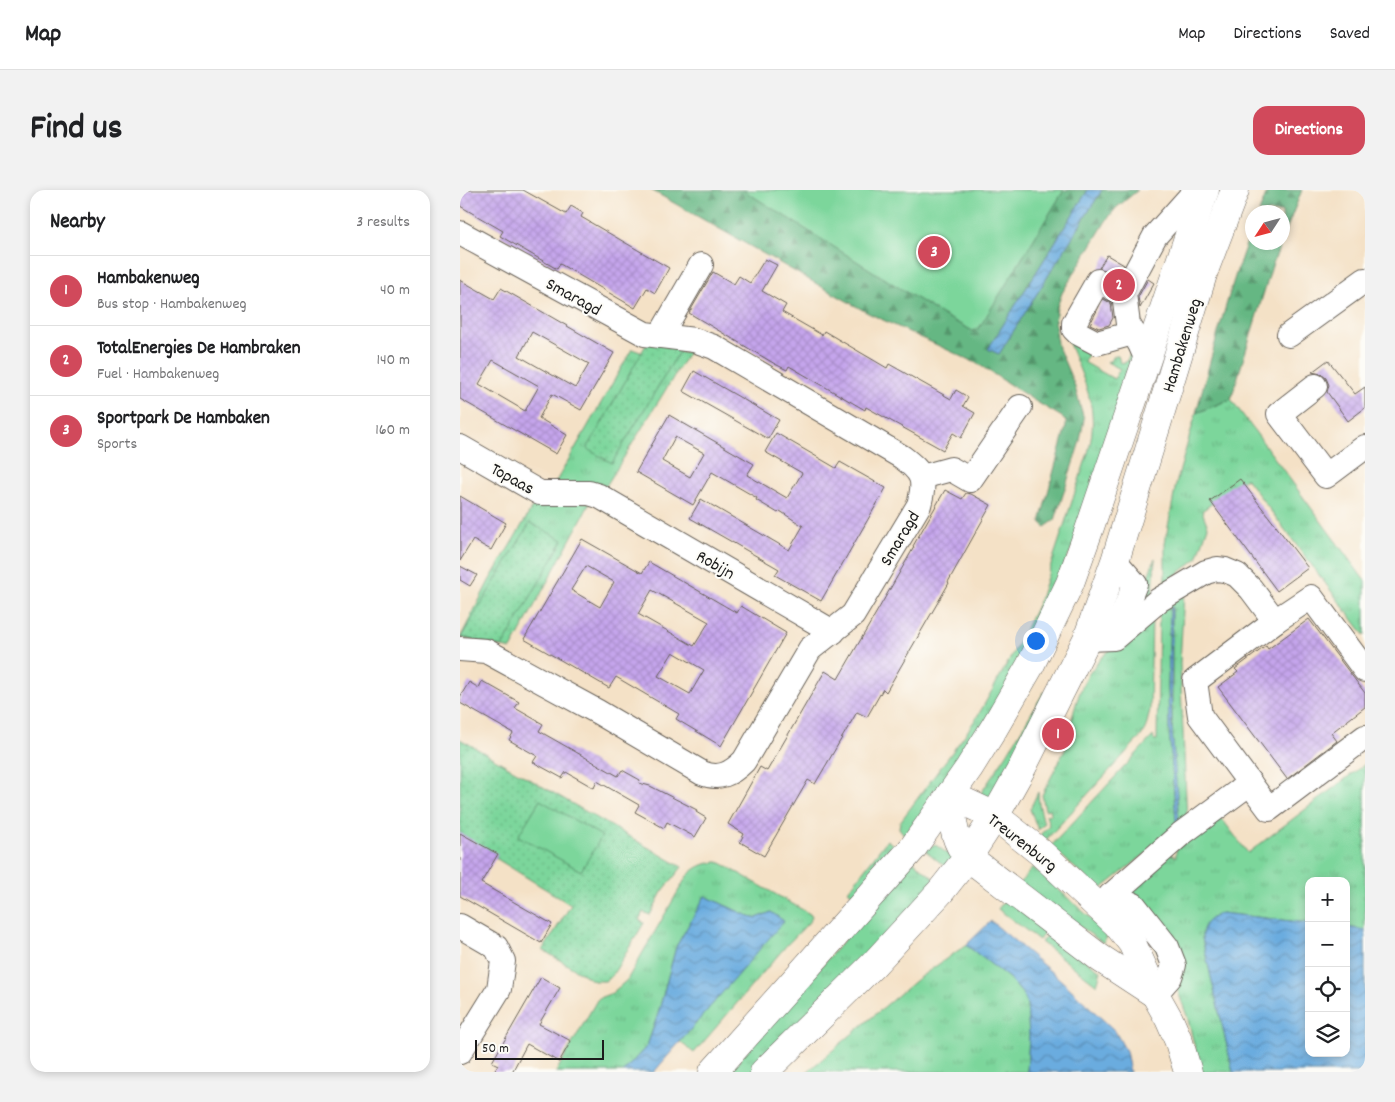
<!DOCTYPE html>
<html lang="en">
<head>
<meta charset="utf-8">
<style>
	:root { --surface:#fff; --page:#f2f2f2; --text:#202124; --muted:#757577; --line:#e0e0e0; --accent:#d1495b }
	body { margin:0; font-family:Dekko,sans-serif; background:var(--page); color:var(--text) }
	.controls { position:absolute; right:15px; bottom:15px; display:grid; overflow:hidden; border-radius:10px; box-shadow:0 2px 8px #0003 }
	.controls button { width:45px; height:45px; display:grid; place-items:center; padding:0; border:0; border-bottom:1px solid var(--line); background:var(--surface); color:var(--text); font:25px sans-serif }
	.compass { position:absolute; left:785px; top:15px; width:45px; height:45px; border-radius:50%; background:var(--surface); box-shadow:0 2px 8px #0003; rotate:234deg }
	.scale { position:absolute; left:15px; bottom:12px; width:129px; box-sizing:border-box; padding-left:5px; border:2px solid #1c1c1c; border-top:0; font-size:14px; line-height:18px; white-space:nowrap; color:#1c1c1c; -webkit-text-stroke:4px #fdfcf7; paint-order:stroke }
	.you { position:absolute; left:575px; top:450px; width:18px; height:18px; margin:-12px; border:4px solid #fff; border-radius:50%; background:#1a73e8; box-shadow:0 0 0 8px #1a73e833 }
	.badge { display:grid; place-items:center; width:32px; height:32px; border-radius:50%; background:var(--accent); color:#fff; font-size:16px; font-weight:700 }
	.pin { position:absolute; translate:-50% -50%; border:2px solid #fff; box-shadow:0 1px 5px #0006 }
	.list { margin:0; padding:0; list-style:none }
	h2 { display:flex; justify-content:space-between; align-items:center; height:65px; margin:0; padding:0 20px; font-size:21px }
	h2 small { font-size:16px; font-weight:400; color:var(--muted) }
	.list li { display:grid; grid-template-columns:32px 1fr auto; gap:15px; align-items:center; box-sizing:border-box; height:70px; padding:0 20px; border-top:1px solid var(--line) }
	.list b { display:block; font-size:19px; white-space:nowrap }
	.list p { margin:0; font-size:16px; white-space:nowrap; color:var(--muted) }
	.list em { font-size:16px; font-style:normal; color:var(--muted) }
	.icon { flex:none; width:28px; height:28px; fill:none; stroke:currentColor; stroke-width:2; stroke-linecap:round; stroke-linejoin:round }
	.map { position:relative; flex:none; width:905px; height:882px; overflow:hidden; border-radius:15px }
	header { display:flex; align-items:center; gap:30px; box-sizing:border-box; height:70px; padding:0 25px; background:var(--surface); border-bottom:1px solid var(--line) }
	header strong { font-size:24px }
	nav { display:flex; gap:28px; margin-inline-start:auto; font-size:18px }
	.intro { display:flex; align-items:center; justify-content:space-between; box-sizing:border-box; height:120px; padding:0 30px }
	h1 { margin:0; font-size:35px }
	.button { padding:12px 22px; border-radius:15px; background:var(--accent); color:#fff; font-size:18px; font-weight:700 }
	main { display:flex; gap:30px; padding:0 30px }
	aside { flex:1; background:var(--surface); border-radius:15px; box-shadow:0 2px 8px #0003 }
	.map>svg:first-child { display:block }
	.grass { fill:url(#grass-tufts); stroke:#4c795c; fill-rule:evenodd }
	.forest { fill:url(#forest-firs); stroke:#406a50 }
	.park { fill:url(#park-dots); stroke:#4c795c }
	.pitch { fill:#7cd69b; stroke:#4c795c }
	.water { fill:url(#water-waves); stroke:#44647e }
	.building { fill:url(#building-cross-hatch); fill-rule:evenodd }
	.lines { fill:none; stroke-linecap:round; stroke-linejoin:round }
	.minor-casing { stroke:#686158; stroke-width:26 }
	.major-casing { stroke:#686158; stroke-width:29 }
	.minor { stroke:#fff; stroke-width:24 }
	.major { stroke:#fff; stroke-width:28 }
	.labels { text-anchor:middle; stroke-width:4; stroke-linejoin:round; paint-order:stroke }
	.street-label { font-size:18px; fill:#1c1c1c; stroke:#fdfcf7 }
</style>
</head>
<body>
<header>
<strong>Map</strong>
<nav><a>Map</a><a>Directions</a><a>Saved</a></nav>
</header>
<div class="intro"><h1>Find us</h1><a class="button">Directions</a></div>
<main>
<aside>
<h2>Nearby<small>3 results</small></h2>
<ul class="list">
<li><span class="badge">1</span><div><b>Hambakenweg</b><p>Bus stop · Hambakenweg</p></div><em>40 m</em></li>
<li><span class="badge">2</span><div><b>TotalEnergies De Hambraken</b><p>Fuel · Hambakenweg</p></div><em>140 m</em></li>
<li><span class="badge">3</span><div><b>Sportpark De Hambaken</b><p>Sports</p></div><em>160 m</em></li>
</ul>
</aside>
<div class="map">
<svg width="905" height="882" viewBox="0 0 905 882">
	<defs>
		<pattern id="grass-tufts" width="24" height="20" patternUnits="userSpaceOnUse" patternTransform="scale(1.25)"><rect width="24" height="20" fill="#7cd69b"/><path d="M3 7l-1-3M5 7V3M7 7l1-3M15 17l-1-3M17 17v-4M19 17l1-3" fill="none" stroke="#6bb785"/></pattern>
		<pattern id="forest-firs" width="22" height="20" patternUnits="userSpaceOnUse" patternTransform="scale(1.25)"><rect width="22" height="20" fill="#65b783"/><path d="M5 1l3.5 6h-7zM16 11l3.5 6h-7z" fill="#52946a"/></pattern>
		<pattern id="park-dots" width="8" height="8" patternUnits="userSpaceOnUse" patternTransform="scale(1.25)"><rect width="8" height="8" fill="#7cd69b"/><path d="M2 2h.1M6 6h.1" fill="none" stroke="#6bb785" stroke-width="1.8" stroke-linecap="round"/></pattern>
		<pattern id="water-waves" width="16" height="10" patternUnits="userSpaceOnUse" patternTransform="scale(1.25)"><rect width="16" height="10" fill="#6bacdf"/><path d="M0 5q4-4 8 0t8 0" fill="none" stroke="#578bb4"/></pattern>
		<pattern id="building-cross-hatch" width="8" height="8" patternUnits="userSpaceOnUse" patternTransform="scale(1.25)"><rect width="8" height="8" fill="#c5a5ec"/><path d="M0 0l8 8M0 8l8-8" fill="none" stroke="#a98dca"/></pattern>
	</defs>
	<rect width="100%" height="100%" fill="#fdfcf7"/>
	<filter id="ink" filterUnits="userSpaceOnUse"><feTurbulence type="fractalNoise" baseFrequency=".02" numOctaves="2"/><feDisplacementMap in="SourceGraphic" scale="10" xChannelSelector="R" yChannelSelector="G"/><feConvolveMatrix kernelMatrix="1 2 1 2 8 2 1 2 1" color-interpolation-filters="sRGB"/></filter>
	<filter id="wash" filterUnits="userSpaceOnUse"><feTurbulence type="fractalNoise" baseFrequency=".0096" numOctaves="4" result="noise"/><feDisplacementMap in="SourceGraphic" scale="20" xChannelSelector="R" yChannelSelector="G"/><feGaussianBlur stdDeviation="1.12" result="paint"/><feColorMatrix in="noise" values="0 0 0 0 0 0 0 0 0 0 0 0 0 0 0 0 0 1.4 0 .05"/><feComposite in="paint" operator="in"/></filter>
	<g filter="url(#wash)">
		<rect width="100%" height="100%" fill="#f4e1c6"/>
		<g class="grass">
			<path d="M607 148 629 163 624 172 654 189 660 179 647 172 648 171 651 172 652 168 656 165H658L660 173 666 172 670 164 667 153 675 163 623 335 539 512 445 646 439 638 440 632 507 542 520 522 562 447 580 409 587 387 628 263C641 216 623 191 607 148Z"/>
			<path d="M172 159 183 163 229 162 143 301 94 295Z"/>
			<path d="M771 209 905 391V446L786 288 742 321 748 337 737 369 705 393V353L716 294 736 223Z"/>
			<path d="M78 308 130 313 51 459 0 448 29 391Z"/>
			<path d="M695 368 693 408 673 425Z"/>
			<path d="M724 403 720 473 727 631 641 699 637 698 591 656 693 546 694 550H697L699 422ZM712 417V538L717 632 709 538 708 497 710 418Z"/>
			<path d="M692 427 690 520 686 537 682 545 585 651 580 645 589 635 586 625 591 624 590 619 585 620 582 605 612 546 608 543C612 530 615 515 620 502 632 468 664 448 692 427Z"/>
			<path d="M584 502 590 505 537 610 517 609 547 564Z"/>
			<path d="M905 574V740L886 737V691H849V733L761 723 742 748 773 882H741L727 826 716 796 669 705 709 663 716 667V660L759 625 788 663Z"/>
			<path d="M578 602 579 614 584 634 578 640 570 619Z"/>
			<path d="M427 650 436 657 393 705 388 701Z"/>
			<path d="M474 655 477 656 495 669 487 678 466 661 469 657Z"/>
			<path d="M453 671 478 692 294 882H269Z"/>
			<path d="M257 672 261 673 350 724 352 727 350 731 326 756 234 863 220 852 323 731 311 722 297 728 286 725 245 706 216 757 198 824 187 856 163 882H96L137 810 139 808 152 803 167 790 227 686C236 677 244 673 257 672Z"/>
			<path d="M573 677 644 740 647 746 646 749 643 753 559 694Z"/>
			<path d="M547 708 587 739 579 750 538 719Z"/>
			<path d="M588 744 641 781 637 795 581 752Z"/>
			<path d="M506 755 549 788 562 803 567 814 569 846 567 882H347L456 790Z"/>
		</g>
		<g class="forest">
			<path d="M191 0H283L483 125 513 141 519 138 604 0H628L528 159 539 164 642 0H678L656 18 646 31 602 103 597 117 595 133 597 154 614 194 624 229 620 251 595 330 585 337 580 332 606 236V231L602 227 575 211 518 174 408 123Z"/>
			<path d="M808 0H842L823 48 822 22H799Z"/>
			<path d="M792 38V52L821 53 812 76 771 209 736 223C753 161 769 98 792 38Z"/>
		</g>
		<g class="park">
			<path d="M188 151 222 157 152 273 127 259Z"/>
			<path d="M70 333 103 350 42 457 1 447Z"/>
			<path d="M0 549 222 677 202 702 190 725 183 722 179 730 184 733 152 786 145 791H134L83 760 111 715 0 646Z"/>
		</g>
		<g class="pitch">
			<path d="M283 0H604L519 138 513 141 483 125Z"/>
			<path d="M80 610 142 646 121 681 58 646Z"/>
		</g>
		<g class="water">
			<path d="M628 0H642L539 164 528 159Z"/>
			<path d="M712 416 711 497 712 538 719 631 716 632 709 538 708 497 710 418Z"/>
			<path d="M245 706 286 725 297 728 311 722 324 731 194 882H163L187 856 198 824 216 757Z"/>
			<path d="M761 723 849 733V863H886V737L905 740V879L904 882H773L742 748C742 733 749 729 761 723Z"/>
			<path d="M531 731 602 791 655 841 666 861 670 882H567L569 846 567 814 562 803 549 788 506 755Z"/>
		</g>
		<g id="blocks">
			<g class="building">
				<path d="M3 0H63L106 24 111 16 123 23 121 27 209 78 195 103 187 98 175 118 100 74 97 79 40 46 43 41 0 16V5Z"/>
				<path d="M647 65 664 75 658 86 639 78Z"/>
				<path d="M305 69 317 75 302 101 326 115 322 122 362 145 364 141 427 178 429 174 491 209 496 200 508 207 503 216 515 223 501 248 493 243 483 260 406 217 405 220 329 176 327 180 315 174 229 123 253 82 274 94 279 86 290 93Z"/>
				<path d="M688 89 694 93 680 118 678 107Z"/>
				<path d="M0 90 34 109 41 98 154 163 121 220 92 204 79 228 107 245 96 264 0 209ZM72 142 129 174 115 198 59 166ZM33 170 79 196 65 221 19 194Z"/>
				<path d="M643 109 651 113 653 128 649 135 639 138 630 134Z"/>
				<path d="M868 170 895 204 905 197V218L888 231 867 202 869 195 866 188 861 184 852 182Z"/>
				<path d="M234 181 319 230 308 249 223 201Z"/>
				<path d="M209 225 294 274 287 285 327 308 342 283 305 262 316 243 376 278 380 272 426 298 361 411 315 385 319 379 230 328 241 309 329 360 343 336 320 321 318 323 296 310 297 308 252 282 233 315 176 282ZM215 247 244 263 230 287 202 271Z"/>
				<path d="M780 289 848 378 817 401 750 311Z"/>
				<path d="M485 300 502 309 506 303 511 304 531 315 488 392 489 393 426 502 423 499 407 527 397 522 355 594 348 590 304 666 280 652 284 644 268 634 300 577 307 581 365 481 378 489 441 380 454 357 453 356Z"/>
				<path d="M0 306 46 333 31 360 13 350 0 371Z"/>
				<path d="M122 349 182 383 189 372 277 423 281 416 326 443 261 556 216 529 219 524 156 487 149 498 64 449ZM126 376 154 392 140 417 111 400ZM192 400 249 432 234 456 178 424ZM213 462 244 480 230 504 198 486Z"/>
				<path d="M0 376 17 385 10 396 0 390Z"/>
				<path d="M849 429 905 503V517L871 543 877 551 827 589 758 497 778 482 775 479 806 456 808 459Z"/>
				<path d="M22 491 59 512 55 518 83 534 79 541 158 586 162 580 180 590 179 593 190 596 237 620 236 622 246 628 235 647 207 632 204 638 175 622 179 615 137 591 134 598 106 582 102 588 73 572 77 566 49 550 53 543 0 513V507L9 492 19 498Z"/>
				<path d="M0 643 38 664 21 693 92 734 81 753 0 706Z"/>
				<path d="M81 787 100 798 79 834 111 851 99 872 67 854 52 882H33L38 875 32 872Z"/>
			</g>
		</g>
	</g>
	<g filter="url(#ink)">
		<use href="#blocks" fill-opacity="0" stroke="#686158" stroke-width="1"/>
		<g class="lines">
			<g class="minor-casing">
				<g id="minor">
					<path d="M0 43 185 144 234 150 254 157 442 267C463 283 466 289 459 315L393 425 350 459 284 571C271 584 259 590 242 583L138 522 26 461 0 459"/>
					<path d="M664 104 638 91 614 133V139L618 143 637 153 673 143"/>
					<path d="M829 145 905 90"/>
					<path d="M200 146 241 75"/>
					<path d="M687 170 680 154 668 134 664 104 695 46 729 8 742 0"/>
					<path d="M855 196 819 224 866 286 905 257"/>
					<path d="M0 257 80 303H129L139 306 373 442"/>
					<path d="M462 287 491 279 510 290 560 217"/>
					<path d="M654 446 675 394 655 371"/>
					<path d="M627 449 654 448 699 410 746 382 757 379 765 380 777 385 791 399 815 431"/>
					<path d="M905 480 851 407 815 431 735 491 740 526 809 619 905 547"/>
					<path d="M651 705 674 715 707 757 714 775 710 787 695 804"/>
					<path d="M639 716 721 644 790 593"/>
					<path d="M0 736 36 757 43 771 39 799 0 862"/>
				</g>
			</g>
			<g class="major-casing">
				<g id="major">
					<path d="M490 605 535 626 580 662 657 734 672 753 695 804 709 829 719 852 728 882"/>
					<path d="M490 605C493 629 492 649 508 667L640 768 695 804"/>
					<path d="M253 882 452 659 509 578 534 538 570 476 610 393 629 340 731 39 745 0"/>
					<path d="M304 882 413 775 481 701 508 667 535 626 563 576 627 449 655 371 744 81 775 0"/>
				</g>
			</g>
			<use href="#minor" class="minor"/>
			<use href="#major" class="major"/>
		</g>
	</g>
	<g class="labels">
		<g class="street-label">
			<text transform="translate(114 106) rotate(29)" y="6">Smaragd</text>
			<text transform="translate(721 155) rotate(-73)" y="6">Hambakenweg</text>
			<text transform="translate(53 288) rotate(29)" y="6">Topaas</text>
			<text transform="translate(439 348) rotate(-59)" y="6">Smaragd</text>
			<text transform="translate(256 374) rotate(30)" y="6">Robijn</text>
			<text transform="translate(563 652) rotate(38)" y="6">Treurenburg</text>
		</g>
	</g>
</svg>
<div class="controls">
<button>+</button>
<button>−</button>
<button><svg class="icon" aria-label="locate" viewBox="0 0 24 24"><circle cx="12" cy="12" r="6"/><path d="M12 2v4M12 18v4M2 12h4M18 12h4"/></svg></button>
<button><svg class="icon" aria-label="layers" viewBox="0 0 24 24"><path d="M12 4l9 5-9 5-9-5zM3 14l9 5 9-5"/></svg></button>
</div>
<svg class="compass" viewBox="-18 -18 36 36"><path d="M0-13l5 13h-10z" fill="#e53935"/><path d="M0 13l5-13h-10z" fill="#757577"/></svg>
<div class="scale">50 m</div>
<div class="you"></div>
<div class="pin badge" style="left:598px;top:544px">1</div>
<div class="pin badge" style="left:659px;top:95px">2</div>
<div class="pin badge" style="left:474px;top:62px">3</div>
</div>
</main>
</body>
</html>
